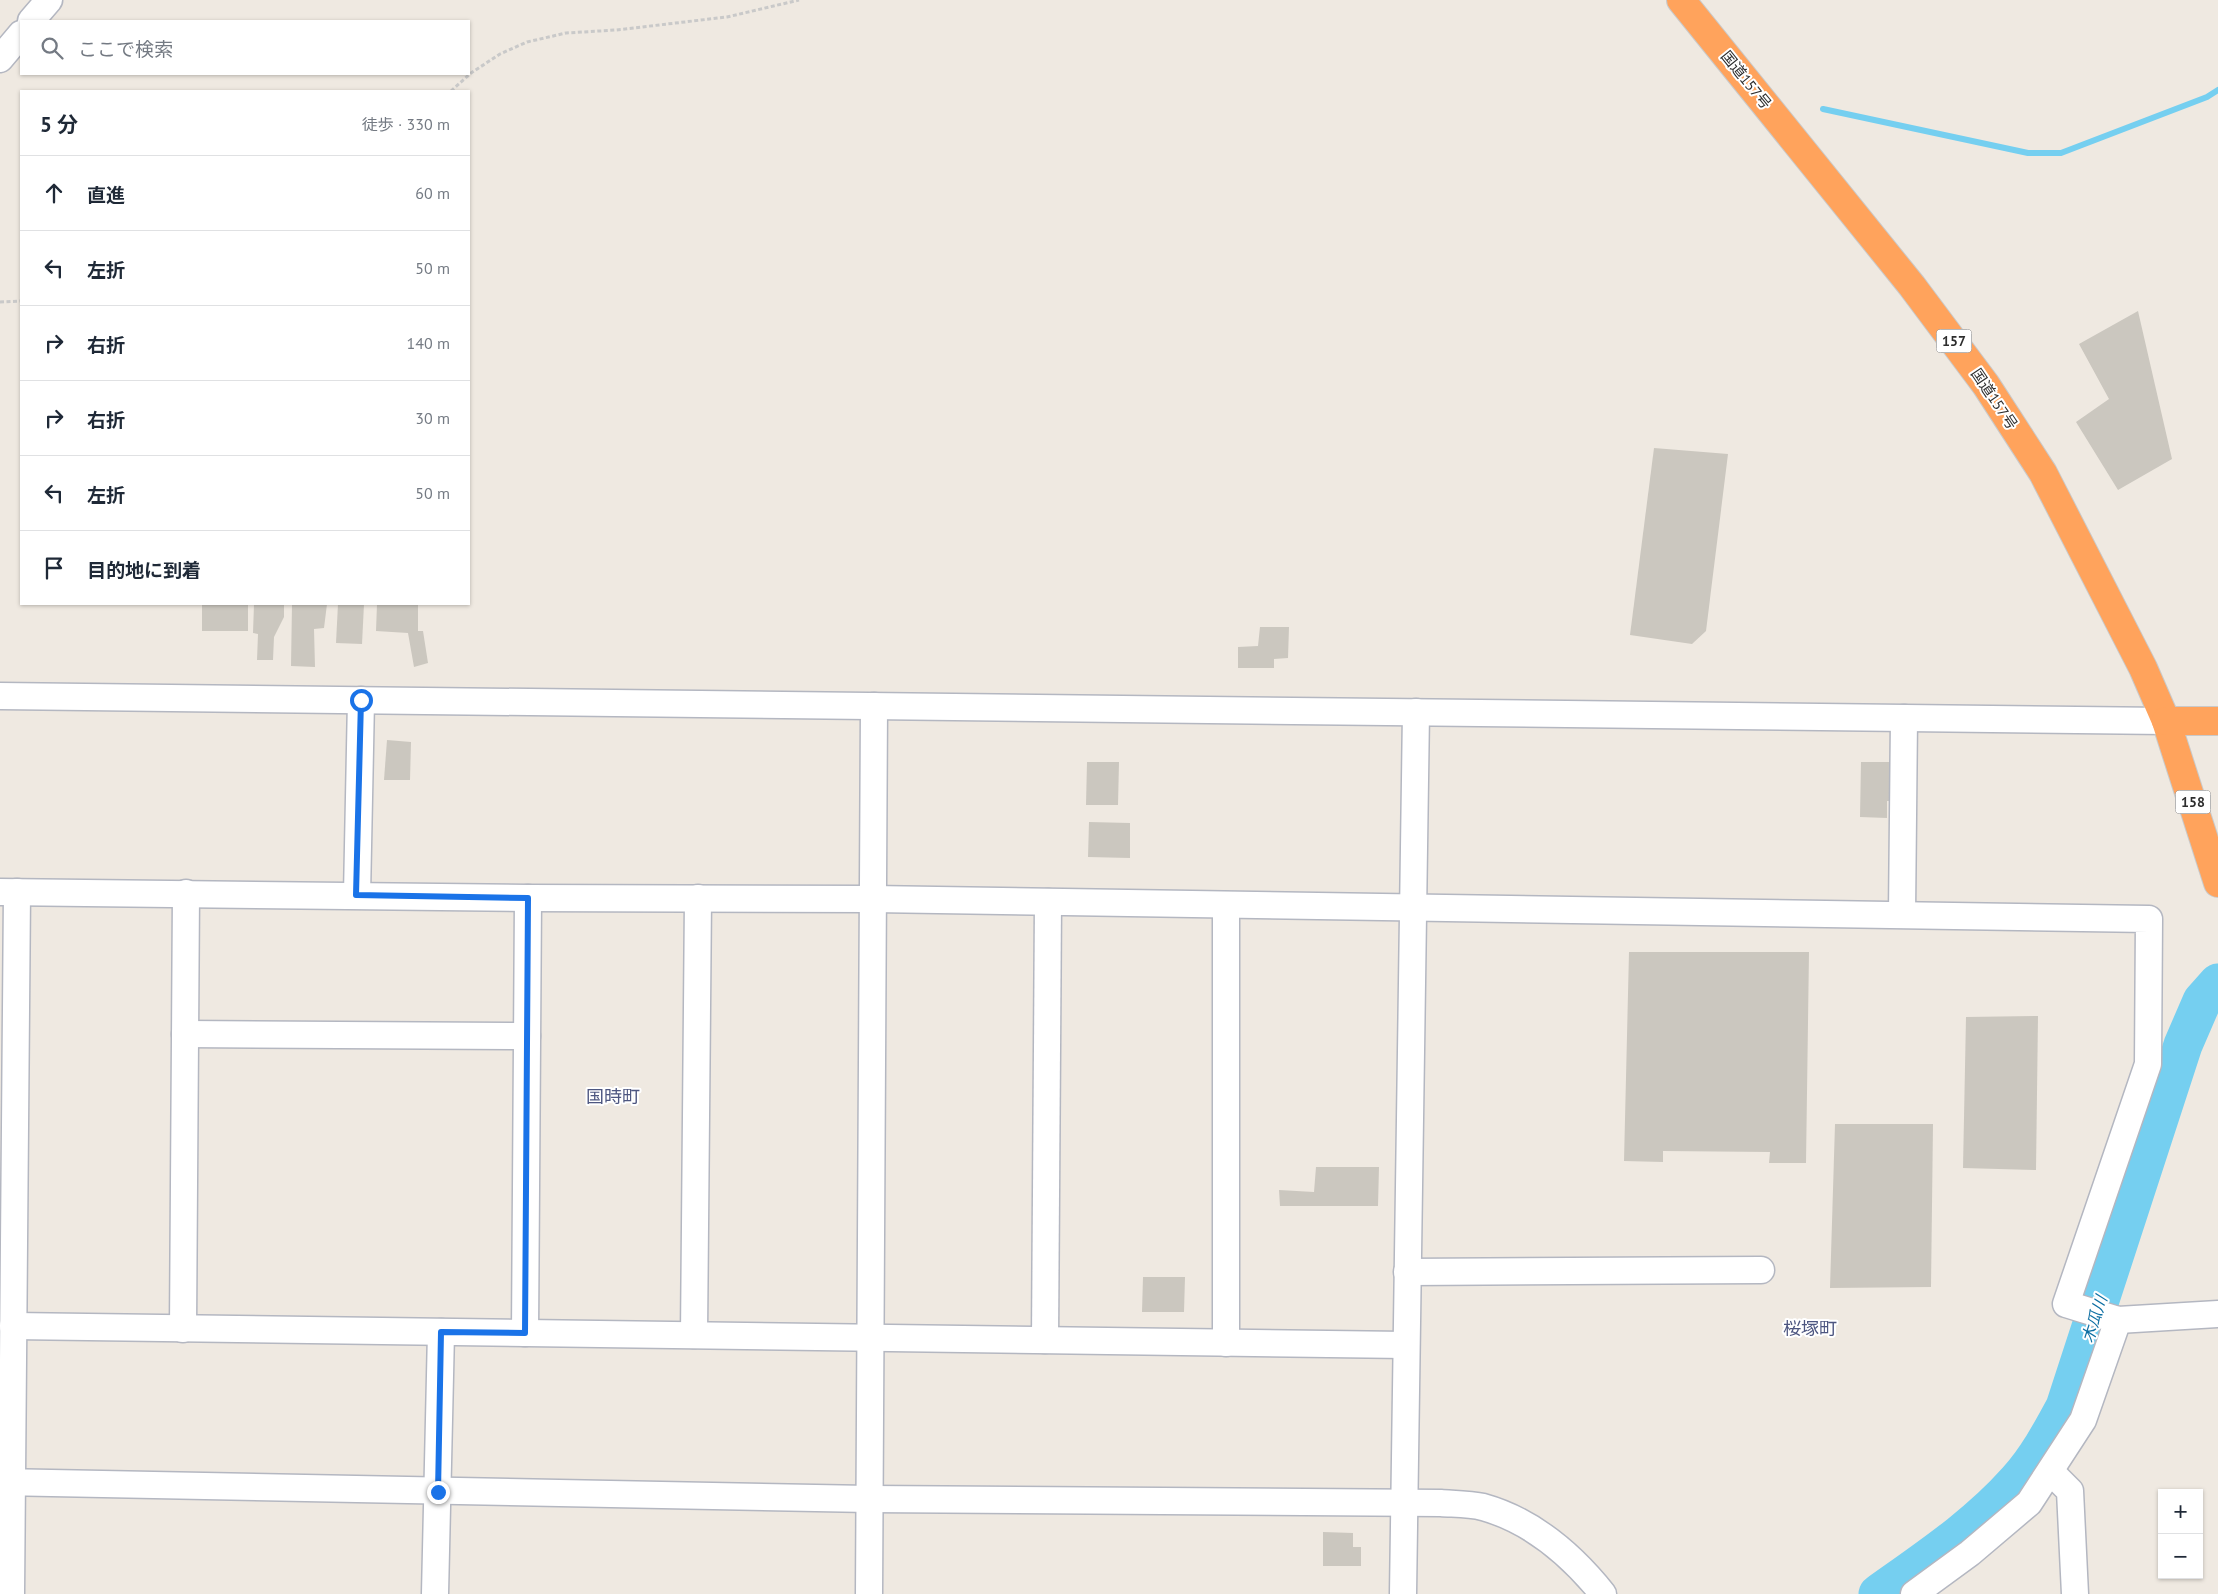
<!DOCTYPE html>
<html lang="ja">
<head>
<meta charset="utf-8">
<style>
	:root { --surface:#fff; --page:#f6f6f7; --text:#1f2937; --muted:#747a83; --line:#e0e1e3 }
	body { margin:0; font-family:"PT Sans","Noto Sans JP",sans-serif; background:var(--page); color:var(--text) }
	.controls { position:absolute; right:15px; bottom:15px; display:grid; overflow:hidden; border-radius:0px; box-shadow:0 1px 4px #0004 }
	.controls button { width:45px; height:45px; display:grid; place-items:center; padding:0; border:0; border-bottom:1px solid var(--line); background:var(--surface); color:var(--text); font:25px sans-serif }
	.stop { position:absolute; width:15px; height:15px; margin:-11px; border:4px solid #1a73e8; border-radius:50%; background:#fff }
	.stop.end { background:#1a73e8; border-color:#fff; box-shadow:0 1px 5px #0008 }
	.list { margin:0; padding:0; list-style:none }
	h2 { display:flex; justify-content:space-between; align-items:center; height:65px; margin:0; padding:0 20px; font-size:21px }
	h2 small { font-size:16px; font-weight:400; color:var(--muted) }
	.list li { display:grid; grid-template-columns:32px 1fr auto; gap:15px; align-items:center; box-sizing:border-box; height:75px; padding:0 20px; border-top:1px solid var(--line) }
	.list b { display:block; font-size:19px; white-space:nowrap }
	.list em { font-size:16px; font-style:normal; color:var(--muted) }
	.icon { flex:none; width:28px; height:28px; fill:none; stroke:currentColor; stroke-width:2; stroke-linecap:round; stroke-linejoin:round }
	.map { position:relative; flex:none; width:2218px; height:1594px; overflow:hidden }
	.search { position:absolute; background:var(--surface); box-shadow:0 1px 4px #0004; left:20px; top:20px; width:450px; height:55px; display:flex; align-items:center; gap:12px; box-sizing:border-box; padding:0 18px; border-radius:0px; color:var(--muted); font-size:19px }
	.panel { position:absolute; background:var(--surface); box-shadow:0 1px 4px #0004; left:20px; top:90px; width:450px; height:515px; border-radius:0px }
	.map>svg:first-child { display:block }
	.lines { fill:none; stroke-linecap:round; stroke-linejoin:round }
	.stream { stroke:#75cff0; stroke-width:6 }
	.river { stroke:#75cff0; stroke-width:39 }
	.building { fill:#cbc7bf }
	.minor-casing { stroke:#b4b7c1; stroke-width:29 }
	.highway-casing { stroke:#c9c9c9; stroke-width:30 }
	.path { stroke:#c9c9c9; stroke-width:3; stroke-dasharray:4 2.5; stroke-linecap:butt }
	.minor { stroke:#fff; stroke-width:26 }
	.highway { stroke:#ffa35c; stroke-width:28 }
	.route { stroke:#1a73e8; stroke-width:6 }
	.labels { text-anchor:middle; stroke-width:4; stroke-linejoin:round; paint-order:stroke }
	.shield { fill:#fff; stroke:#6d6d6d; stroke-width:1 }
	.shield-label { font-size:14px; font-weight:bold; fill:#2e2e2e }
	.street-label { font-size:15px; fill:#2e2e2e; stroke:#fff }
	.water-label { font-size:16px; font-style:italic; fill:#0d6fa3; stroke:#fff }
	.quarter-label { font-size:18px; fill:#4d5680; stroke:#fff }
</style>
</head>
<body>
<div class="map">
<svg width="2218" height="1594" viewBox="0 0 2218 1594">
	<rect width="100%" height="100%" fill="#efe9e1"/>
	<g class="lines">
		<path class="stream" d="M1823 109 2028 153H2061L2207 97 2218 90"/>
		<path class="river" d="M1878 1594C1927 1559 1977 1526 2017 1481 2037 1459 2051 1433 2065 1407L2183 1045 2202 1001 2218 983"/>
	</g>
	<g class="building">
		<path d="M2138 311 2172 459 2118 490 2076 422 2109 399 2079 344Z"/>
		<path d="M1654 448 1728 454 1706 631 1692 644 1630 635Z"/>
		<rect x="202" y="604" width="46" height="27"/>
		<path d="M254 604H284V617L274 637 273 660H257L258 634 253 633Z"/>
		<path d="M292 604H327L324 628 314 629 315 667 291 666Z"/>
		<path d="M338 604H364L362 644 336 643Z"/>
		<path d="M377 604H418V631H423L428 663 414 667 408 633 376 631Z"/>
		<path d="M1260 627H1289L1288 658 1274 659V668H1238V647L1258 646Z"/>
		<path d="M387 740 411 742 410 780H384Z"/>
		<path d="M1087 762H1119L1118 805H1086Z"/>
		<path d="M1861 762H1894L1893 801H1887V818L1860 817Z"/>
		<path d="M1089 822 1130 823V858L1088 857Z"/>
		<path d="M1629 952H1809L1806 1163H1769L1770 1152 1663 1151V1162L1624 1161Z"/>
		<path d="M2038 1016 2036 1170 1963 1168 1966 1017Z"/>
		<path d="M1835 1124H1933L1931 1287 1830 1288Z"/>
		<path d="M1316 1167H1379L1378 1206H1280L1279 1190 1314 1192Z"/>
		<path d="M1143 1277H1185L1184 1312H1142Z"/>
		<path d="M1323 1532 1353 1533V1547H1361V1566H1323Z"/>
	</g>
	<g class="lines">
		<g class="minor-casing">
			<g id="minor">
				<path d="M31 21 49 0"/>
				<path d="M0 59 21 34"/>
				<path d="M0 696 2166 721"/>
				<path d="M0 892 528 898 873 899 2149 919 2148 1064 2066 1304 2118 1320 2218 1314"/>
				<path d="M357 895 361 700"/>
				<path d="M1226 905V1343"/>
				<path d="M1902 914 1904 718"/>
				<path d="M185 1034 527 1036"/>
				<path d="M1407 1272 1761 1270"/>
				<path d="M13 1326 1406 1345"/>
				<path d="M183 1329 186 893"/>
				<path d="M525 1333 528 898"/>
				<path d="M694 1335 698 898"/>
				<path d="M1045 1340 1048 902"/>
				<path d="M2051 1472 2070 1491 2075 1594"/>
				<path d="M0 1482 869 1499 1441 1503C1455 1504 1470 1504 1483 1507 1533 1521 1571 1554 1603 1594"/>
				<path d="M11 1594 17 892"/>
				<path d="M435 1594 441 1332"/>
				<path d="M869 1594 874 706"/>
				<path d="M1403 1594 1416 712"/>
				<path d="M1914 1594 1970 1553 2029 1503 2083 1420 2118 1320"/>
			</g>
		</g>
		<g class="highway-casing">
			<g id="highway">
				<path d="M1681 0 1912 286 1986 385 2043 473 2143 668 2166 721 2218 883"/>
				<path d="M2166 721H2218"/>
			</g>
		</g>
		<g class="path">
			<path d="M451 91 471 73 500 54 527 42 566 33 616 30 727 17 799 0"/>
			<path d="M0 302 21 301"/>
		</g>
		<use href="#minor" class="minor"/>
		<use href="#highway" class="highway"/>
	</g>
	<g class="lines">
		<path class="route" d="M361 700 356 895 528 898 525 1333 441 1332 438 1492"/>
	</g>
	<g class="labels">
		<g class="shield">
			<rect x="1936.5" y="329.5" width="35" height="23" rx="4"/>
			<rect x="2175.5" y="790.5" width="35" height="23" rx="4"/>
		</g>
		<g class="shield-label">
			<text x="1954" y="346">157</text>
			<text x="2193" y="807">158</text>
		</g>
		<g class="street-label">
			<text transform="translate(1746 80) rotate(51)" y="5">国道157号</text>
			<text transform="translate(1994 399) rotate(56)" y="5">国道157号</text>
		</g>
		<g class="water-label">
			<text transform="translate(2094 1319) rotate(-72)" y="6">木瓜川</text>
		</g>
		<g class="quarter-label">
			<text x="613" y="1103">国時町</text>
			<text x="1810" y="1335">桜塚町</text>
		</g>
	</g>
</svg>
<div class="controls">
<button>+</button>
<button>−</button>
</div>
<div class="stop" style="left:361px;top:700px"></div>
<div class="stop end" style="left:438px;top:1492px"></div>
<div class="search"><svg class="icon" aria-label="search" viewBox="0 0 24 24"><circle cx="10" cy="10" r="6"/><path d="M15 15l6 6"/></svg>ここで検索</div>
<section class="panel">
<h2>5 分<small>徒歩 · 330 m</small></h2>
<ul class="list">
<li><svg class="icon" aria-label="ahead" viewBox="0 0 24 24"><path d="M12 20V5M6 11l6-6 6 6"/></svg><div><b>直進</b></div><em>60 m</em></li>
<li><svg class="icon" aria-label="left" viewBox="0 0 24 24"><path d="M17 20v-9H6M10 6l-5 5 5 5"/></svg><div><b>左折</b></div><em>50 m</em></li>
<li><svg class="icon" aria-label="right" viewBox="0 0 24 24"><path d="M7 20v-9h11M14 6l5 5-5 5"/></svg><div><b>右折</b></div><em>140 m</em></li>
<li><svg class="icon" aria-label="right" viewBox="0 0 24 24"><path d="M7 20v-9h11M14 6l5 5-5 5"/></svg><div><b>右折</b></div><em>30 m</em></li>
<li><svg class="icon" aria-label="left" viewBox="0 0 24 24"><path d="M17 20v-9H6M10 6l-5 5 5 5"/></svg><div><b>左折</b></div><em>50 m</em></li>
<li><svg class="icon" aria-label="arrive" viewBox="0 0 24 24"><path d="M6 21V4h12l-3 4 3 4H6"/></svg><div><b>目的地に到着</b></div></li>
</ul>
</section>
</div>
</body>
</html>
